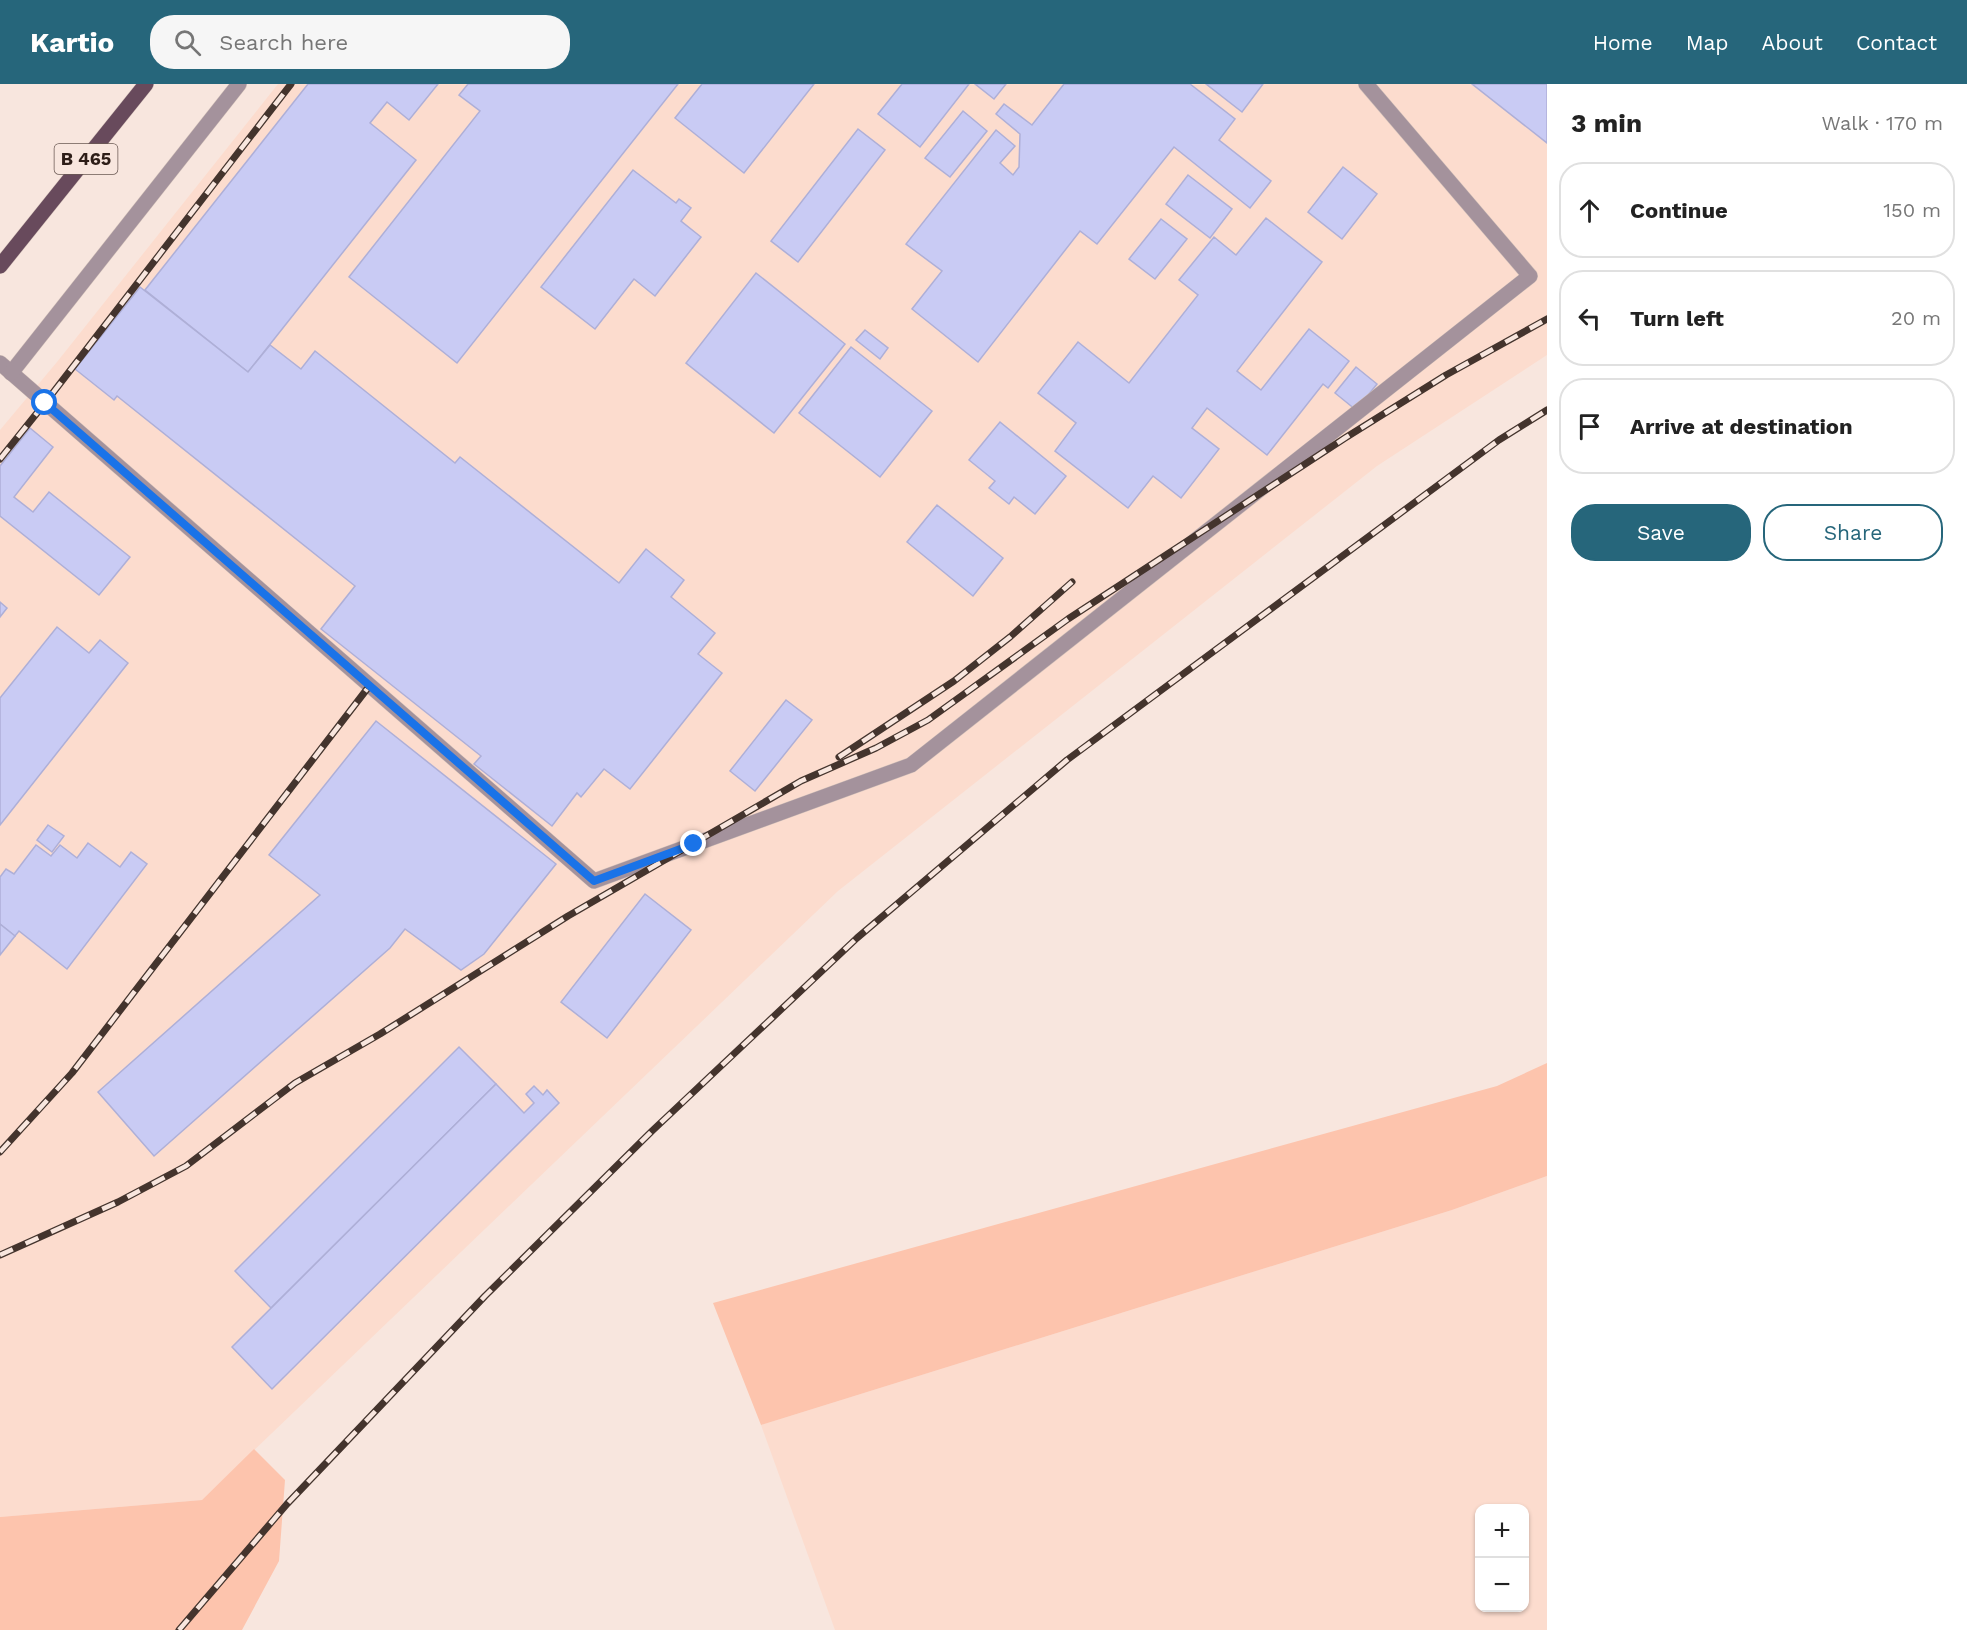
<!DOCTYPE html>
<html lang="en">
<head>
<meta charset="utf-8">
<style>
	:root { --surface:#fff; --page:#f6f6f6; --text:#222; --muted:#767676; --line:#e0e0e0; --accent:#26667b }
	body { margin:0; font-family:"Work Sans",sans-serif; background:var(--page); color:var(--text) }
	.controls { position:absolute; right:18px; bottom:18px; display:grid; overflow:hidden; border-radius:12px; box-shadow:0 2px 4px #0004 }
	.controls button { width:54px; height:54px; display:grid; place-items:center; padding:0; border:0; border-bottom:2px solid var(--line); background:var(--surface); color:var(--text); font:30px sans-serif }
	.stop { position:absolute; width:18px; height:18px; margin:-14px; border:4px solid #1a73e8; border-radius:50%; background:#fff }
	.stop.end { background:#1a73e8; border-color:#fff; box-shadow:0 2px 6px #0008 }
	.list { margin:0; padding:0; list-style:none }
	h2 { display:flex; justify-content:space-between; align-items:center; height:78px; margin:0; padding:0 24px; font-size:26px }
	h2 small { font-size:20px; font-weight:400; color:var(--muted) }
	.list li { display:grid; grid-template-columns:39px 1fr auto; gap:18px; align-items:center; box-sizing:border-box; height:96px; margin:0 12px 12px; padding:0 12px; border:2px solid var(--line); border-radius:24px }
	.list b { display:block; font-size:22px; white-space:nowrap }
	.list em { font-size:20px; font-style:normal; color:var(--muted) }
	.actions { display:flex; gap:12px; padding:18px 24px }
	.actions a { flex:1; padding:14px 0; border:2px solid var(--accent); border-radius:24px; text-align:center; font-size:21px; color:var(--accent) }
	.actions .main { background:var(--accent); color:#fff }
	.icon { flex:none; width:33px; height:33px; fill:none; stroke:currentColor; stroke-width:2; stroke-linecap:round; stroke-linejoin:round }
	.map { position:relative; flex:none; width:1547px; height:1546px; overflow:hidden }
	header { display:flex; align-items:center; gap:36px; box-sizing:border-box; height:84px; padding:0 30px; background:var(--accent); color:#fff }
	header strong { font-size:28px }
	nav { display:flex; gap:33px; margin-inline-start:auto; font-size:21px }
	.search { width:420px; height:54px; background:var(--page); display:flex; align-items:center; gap:15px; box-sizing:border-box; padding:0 21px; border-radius:24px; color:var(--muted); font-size:22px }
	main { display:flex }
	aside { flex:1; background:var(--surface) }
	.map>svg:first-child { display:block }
	.built { fill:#fcdcce; fill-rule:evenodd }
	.green { fill:#fdc4ad }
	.building { fill:#c9cbf4; stroke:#aeafd7; stroke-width:1.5 }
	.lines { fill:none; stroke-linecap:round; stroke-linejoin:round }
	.minor-casing { stroke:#d3c2ba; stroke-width:16 }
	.major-casing { stroke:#d3c2ba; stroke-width:16 }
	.minor { stroke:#a4929c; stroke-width:15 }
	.major { stroke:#684a5c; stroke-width:15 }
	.rail-casing { stroke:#44342d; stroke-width:7 }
	.rail { stroke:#f8e6de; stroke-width:4.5; stroke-dasharray:14; stroke-linecap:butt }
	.route { stroke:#1a73e8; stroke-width:8 }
	.labels { text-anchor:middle; stroke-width:5; stroke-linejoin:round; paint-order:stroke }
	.shield { fill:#f8e6de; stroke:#6a5953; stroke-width:1.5 }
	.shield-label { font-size:18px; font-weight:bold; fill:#2d1d17 }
</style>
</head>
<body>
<header>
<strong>Kartio</strong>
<div class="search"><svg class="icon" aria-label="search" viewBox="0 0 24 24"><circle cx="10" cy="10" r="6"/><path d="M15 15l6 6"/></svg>Search here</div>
<nav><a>Home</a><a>Map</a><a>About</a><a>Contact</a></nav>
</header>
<main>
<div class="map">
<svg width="1547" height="1546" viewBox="0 0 1547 1546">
	<rect width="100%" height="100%" fill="#f8e6de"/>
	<g class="built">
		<path d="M278 0H1547V271L1377 382 838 807 202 1416 0 1433V346L57 278Z"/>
		<path d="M1547 1092V1546H835L761 1341 1452 1126ZM1480 1424H1524V1524H1480Z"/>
	</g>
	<g class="green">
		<path d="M1547 979V1092L1452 1126 761 1341 713 1219 1497 1002Z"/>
		<path d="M254 1365 285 1396 279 1477 242 1546H0V1433L202 1416Z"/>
	</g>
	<g class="building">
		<path d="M308 0H438L409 36 387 18 370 39 416 76 248 288 145 206Z"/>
		<path d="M468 0H678L457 279 349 193 480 27 459 11Z"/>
		<path d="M702 0H814L744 89 675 34Z"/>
		<path d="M902 0H969L920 63 878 30Z"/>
		<path d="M975 0H1006L994 15Z"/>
		<path d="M1064 0H1190L1235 35 1219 56 1271 97 1250 124 1174 63 1097 160 1080 147 978 278 912 225 942 187 906 160 996 46 1015 62 1000 79 1013 91 1019 83 1020 50 996 30 1004 20 1032 41Z"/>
		<path d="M1206 0H1263L1242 28Z"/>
		<path d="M1472 0H1547V59Z"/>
		<path d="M963 27 987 47 950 93 925 74Z"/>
		<path d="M858 45 885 66 798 178 771 157Z"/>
		<path d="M1343 83 1377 110 1342 155 1308 128Z"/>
		<path d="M633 86 676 119 679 115 691 124 681 137 701 153 655 212 634 195 595 245 541 203Z"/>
		<path d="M1188 91 1232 125 1210 154 1166 120Z"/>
		<path d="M1266 134 1322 178 1237 287 1261 306 1309 245 1349 277 1328 304 1323 300 1267 371 1207 324 1192 344 1219 365 1181 414 1153 392 1128 424 1055 367 1076 339 1038 309 1078 258 1129 299 1198 211 1179 196 1214 153 1236 171Z"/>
		<path d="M1161 135 1187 155 1155 195 1129 175Z"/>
		<path d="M756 189 845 260 774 349 686 279Z"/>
		<path d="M140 203 248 288 270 261 301 285 315 267 455 379 460 373 619 499 646 465 684 496 671 513 715 549 698 570 722 589 630 705 604 685 581 713 577 709 552 742 474 680 481 672 321 545 355 502 117 312 114 316 75 285Z"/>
		<path d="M865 246 888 264 880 275 856 256Z"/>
		<path d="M851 263 932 327 880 393 799 329Z"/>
		<path d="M1356 283 1377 300 1356 326 1335 309Z"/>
		<path d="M1000 338 1066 392 1035 430 1014 413 1009 420 989 404 995 397 969 376Z"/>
		<path d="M30 344 53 363 14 413 33 428 49 408 130 473 99 511 0 432V382Z"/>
		<path d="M937 421 1003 474 973 512 907 458Z"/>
		<path d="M0 518 7 524 0 533Z"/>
		<path d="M57 543 89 569 100 556 128 579 0 741V614Z"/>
		<path d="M786 616 812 636 755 707 730 687Z"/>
		<path d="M376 637 556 780 484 870 461 886 405 845 390 864 154 1072 98 1008 320 811 269 771Z"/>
		<path d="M48 741 64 752 52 768 37 756Z"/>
		<path d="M88 759 120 783 131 768 147 780 67 885 19 847 15 852 0 840V793L6 785 14 790 36 761 51 772 60 761 77 774Z"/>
		<path d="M645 810 691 846 607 954 561 918Z"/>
		<path d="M0 840 15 852 0 871Z"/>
		<path d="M459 963 496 1000 271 1224 235 1187Z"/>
		<path d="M496 1000 524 1029 534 1019 526 1010 534 1002 543 1011 547 1006 559 1019 272 1305 232 1263Z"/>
	</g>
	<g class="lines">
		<g class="minor-casing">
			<g id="minor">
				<path d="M0 279 594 797 911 681 1530 192 1366 0"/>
				<path d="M11 289 239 0"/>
			</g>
		</g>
		<g class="major-casing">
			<path id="major" d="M0 182 146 0"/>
		</g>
		<use href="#minor" class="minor"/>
		<use href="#major" class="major"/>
		<g class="rail-casing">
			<g id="rail">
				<path d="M0 375 45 319 291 0"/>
				<path d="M839 673 954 597 1010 553 1072 498"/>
				<path d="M0 1068 72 989 367 605"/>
				<path d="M0 1171 118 1118 186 1082 295 999 380 950 568 832 801 697 876 664 928 636 1068 535 1345 354 1446 291 1547 235"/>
				<path d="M179 1546 287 1420 485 1212 652 1047 857 854 1067 676 1499 356 1547 326"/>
			</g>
		</g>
		<use href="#rail" class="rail"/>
	</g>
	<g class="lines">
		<path class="route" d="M45 319 594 797 694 760"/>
	</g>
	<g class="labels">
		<rect class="shield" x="54.5" y="60" width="63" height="30" rx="4.5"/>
		<g class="shield-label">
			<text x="86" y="81">B 465</text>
		</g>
	</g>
</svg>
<div class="controls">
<button>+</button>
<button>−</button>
</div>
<div class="stop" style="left:45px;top:319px"></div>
<div class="stop end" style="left:694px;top:760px"></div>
</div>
<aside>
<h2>3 min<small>Walk · 170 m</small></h2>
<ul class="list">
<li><svg class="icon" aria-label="ahead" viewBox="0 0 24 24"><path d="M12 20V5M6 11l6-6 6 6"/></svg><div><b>Continue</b></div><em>150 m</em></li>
<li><svg class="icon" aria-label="left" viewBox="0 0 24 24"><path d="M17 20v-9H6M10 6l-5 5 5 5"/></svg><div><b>Turn left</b></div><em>20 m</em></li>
<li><svg class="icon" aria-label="arrive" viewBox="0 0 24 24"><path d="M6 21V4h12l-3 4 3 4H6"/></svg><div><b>Arrive at destination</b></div></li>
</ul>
<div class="actions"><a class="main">Save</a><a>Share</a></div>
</aside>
</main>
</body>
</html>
